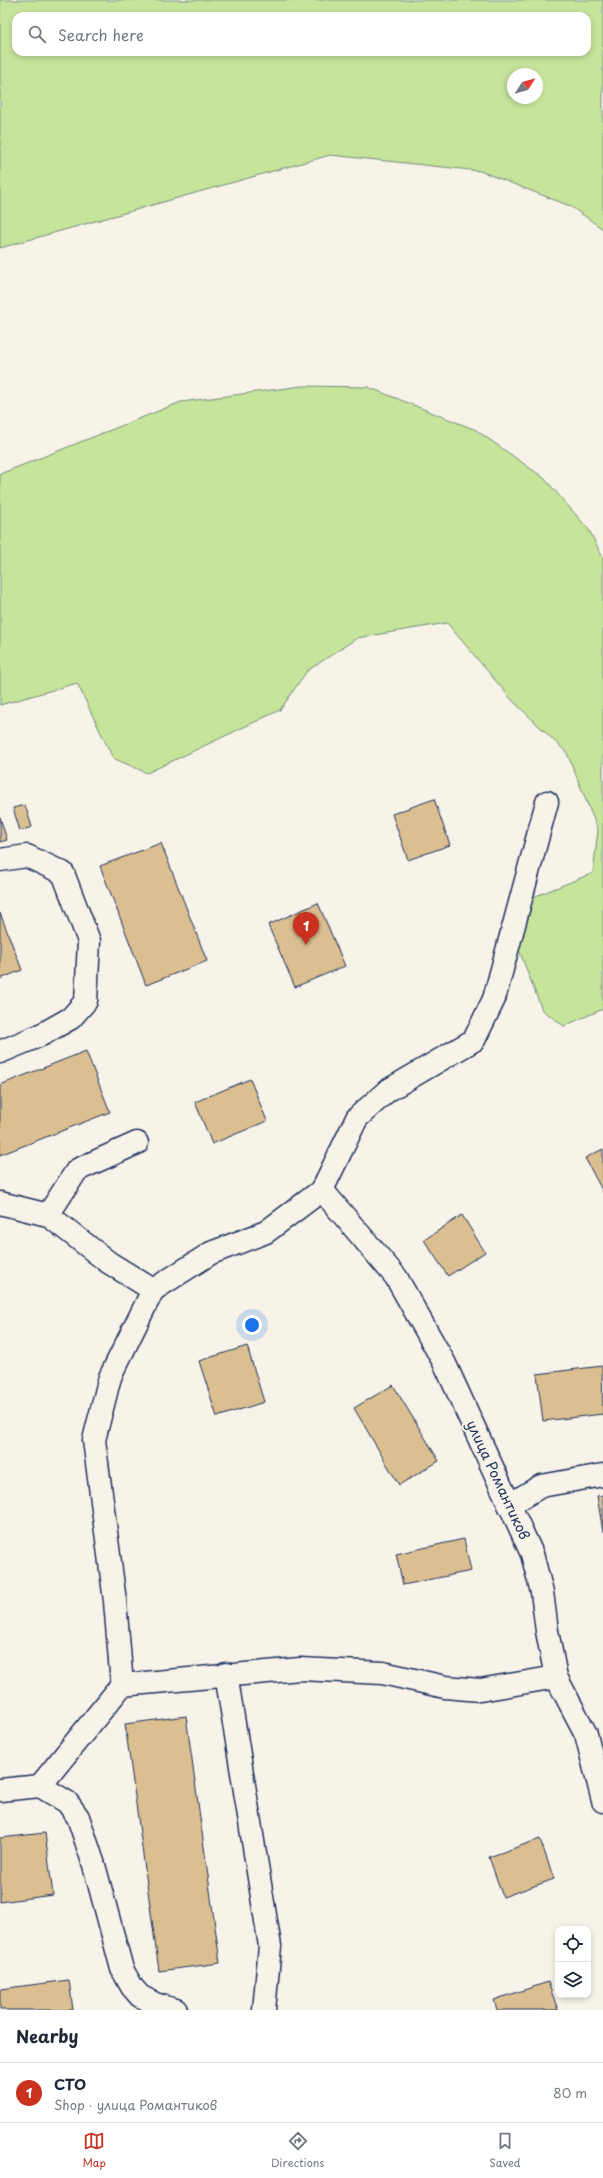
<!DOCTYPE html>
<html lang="en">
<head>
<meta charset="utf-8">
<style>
	:root { --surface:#fff; --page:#f2f2f3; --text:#1f2937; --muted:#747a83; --line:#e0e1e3; --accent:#c8321e }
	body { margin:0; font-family:"Playpen Sans",sans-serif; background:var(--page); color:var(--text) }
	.controls { position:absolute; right:12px; bottom:12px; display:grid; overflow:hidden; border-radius:8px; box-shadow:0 2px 6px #0003 }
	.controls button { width:36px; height:36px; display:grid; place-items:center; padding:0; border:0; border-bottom:1px solid var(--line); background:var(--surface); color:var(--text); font:20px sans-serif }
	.compass { position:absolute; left:507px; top:68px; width:36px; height:36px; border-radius:50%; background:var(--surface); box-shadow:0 2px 6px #0003; rotate:54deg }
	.you { position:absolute; left:252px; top:1325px; width:14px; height:14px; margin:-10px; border:3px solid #fff; border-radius:50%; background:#1a73e8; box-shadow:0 0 0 6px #1a73e833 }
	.badge { display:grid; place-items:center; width:26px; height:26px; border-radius:50%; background:var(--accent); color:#fff; font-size:13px; font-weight:700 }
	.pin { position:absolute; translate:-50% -33px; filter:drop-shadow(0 1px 2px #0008) }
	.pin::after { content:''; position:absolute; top:21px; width:14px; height:12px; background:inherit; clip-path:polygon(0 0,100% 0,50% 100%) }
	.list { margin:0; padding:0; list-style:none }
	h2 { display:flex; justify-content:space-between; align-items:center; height:52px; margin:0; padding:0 16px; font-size:17px }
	h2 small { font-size:13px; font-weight:400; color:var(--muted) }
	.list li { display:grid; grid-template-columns:26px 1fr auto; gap:12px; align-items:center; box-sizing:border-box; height:60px; padding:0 16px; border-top:1px solid var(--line) }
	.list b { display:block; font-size:15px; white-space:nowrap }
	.list p { margin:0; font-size:13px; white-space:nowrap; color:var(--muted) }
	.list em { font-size:13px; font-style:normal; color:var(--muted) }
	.icon { flex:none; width:22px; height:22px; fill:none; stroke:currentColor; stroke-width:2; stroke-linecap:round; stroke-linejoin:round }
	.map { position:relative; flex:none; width:603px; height:2010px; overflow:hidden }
	.search { position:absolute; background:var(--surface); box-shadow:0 2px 6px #0003; left:12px; right:12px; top:12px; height:44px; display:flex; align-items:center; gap:10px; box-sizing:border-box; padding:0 14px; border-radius:12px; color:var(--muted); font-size:15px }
	.sheet { height:112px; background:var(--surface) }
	nav { display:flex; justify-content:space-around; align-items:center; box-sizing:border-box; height:56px; border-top:1px solid var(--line); background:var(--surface); font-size:11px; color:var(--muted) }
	nav a { display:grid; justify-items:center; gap:2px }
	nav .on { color:var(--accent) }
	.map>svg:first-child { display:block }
	.green { fill:#c7e49b; stroke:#718a7c; fill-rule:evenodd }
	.building { fill:#dbbf90; stroke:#1b2f5e }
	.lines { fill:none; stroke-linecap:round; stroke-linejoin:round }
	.minor-casing { stroke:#1b2f5e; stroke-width:25 }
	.minor { stroke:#f7f3e8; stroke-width:22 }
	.labels { text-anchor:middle; stroke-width:4; stroke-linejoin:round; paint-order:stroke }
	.street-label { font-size:14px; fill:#1b2f5e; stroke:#f7f3e8 }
</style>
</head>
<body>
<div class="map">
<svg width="603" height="2010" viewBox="0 0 603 2010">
	<rect width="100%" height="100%" fill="#f7f3e8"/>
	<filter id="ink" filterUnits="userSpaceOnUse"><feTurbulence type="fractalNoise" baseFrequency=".025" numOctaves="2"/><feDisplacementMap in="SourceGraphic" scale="8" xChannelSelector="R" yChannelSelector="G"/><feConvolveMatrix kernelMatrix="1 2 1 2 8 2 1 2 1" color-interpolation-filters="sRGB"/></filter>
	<g filter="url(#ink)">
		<g class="green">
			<path d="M0 0H603V229L570 206 480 171 330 155 0 248ZM16 16H587V52H16ZM513 74H537V98H513Z"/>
			<path d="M302 386 368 387 476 430 544 478 589 530 603 558V1009L564 1026 542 1010 519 950 526 900 593 873 598 830 567 753 511 699 447 623 357 638 307 671 280 710 147 773 113 758 77 683 0 705V474L181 402Z"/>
		</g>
		<g class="building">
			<path d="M434 799 450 845 408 860 392 814Z"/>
			<path d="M25 805 32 827 20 831 13 808Z"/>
			<path d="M0 817 7 840 0 842Z"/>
			<path d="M161 843 207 961 146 985 100 866Z"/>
			<path d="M318 903 345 966 295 987 268 925Z"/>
			<path d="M0 913 22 970 0 979Z"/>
			<path d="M86 1051 110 1112 0 1155V1085Z"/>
			<path d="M250 1079 267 1121 212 1144 195 1102Z"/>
			<path d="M603 1149V1192L585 1158Z"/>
			<path d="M462 1215 485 1252 448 1276 424 1240Z"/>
			<path d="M247 1346 264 1402 217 1417 199 1361Z"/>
			<path d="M602 1366 603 1414 543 1421 537 1374Z"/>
			<path d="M393 1385 439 1461 399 1485 354 1408Z"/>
			<path d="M603 1495V1532L597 1496Z"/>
			<path d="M464 1539 471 1571 403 1585 396 1554Z"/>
			<path d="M186 1716 220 1963 159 1971 125 1724Z"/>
			<path d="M45 1833 53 1895 0 1902V1838Z"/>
			<path d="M540 1839 554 1879 503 1897 489 1857Z"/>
			<path d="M69 1980 73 2010H0V1989Z"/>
			<path d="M548 1982 558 2010H497L494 2000Z"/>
		</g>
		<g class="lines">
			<g class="minor-casing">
				<g id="minor">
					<path d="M0 860 27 856 63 873 89 941 86 1001 71 1018 41 1035 0 1052"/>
					<path d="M322 1190 396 1277 445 1364 532 1554 542 1592 547 1631 556 1677 586 1734 603 1801"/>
					<path d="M0 1203 48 1215 108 1262 153 1290 110 1377 94 1440 115 1601 122 1685 300 1669 383 1673 445 1687 480 1690 556 1677"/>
					<path d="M48 1215 77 1170 137 1143"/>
					<path d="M153 1290 211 1253 266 1232 322 1190 357 1118 387 1091 474 1040 494 999 547 802"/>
					<path d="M509 1505 541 1486 603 1475"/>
					<path d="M226 1674 270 1946 264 2010"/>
					<path d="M122 1685 40 1786 67 1802 78 1817 94 1865 122 1969 132 1987 140 1996 155 2004 176 2010"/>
					<path d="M0 1790 40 1786"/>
				</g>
			</g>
			<use href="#minor" class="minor"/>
		</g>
	</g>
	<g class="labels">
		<g class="street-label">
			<text transform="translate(498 1480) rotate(65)" y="5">улица Романтиков</text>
		</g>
	</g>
</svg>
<div class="controls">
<button><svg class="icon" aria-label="locate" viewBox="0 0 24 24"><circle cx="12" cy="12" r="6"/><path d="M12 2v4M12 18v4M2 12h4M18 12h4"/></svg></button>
<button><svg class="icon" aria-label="layers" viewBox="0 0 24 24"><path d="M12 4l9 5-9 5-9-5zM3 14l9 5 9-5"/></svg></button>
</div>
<svg class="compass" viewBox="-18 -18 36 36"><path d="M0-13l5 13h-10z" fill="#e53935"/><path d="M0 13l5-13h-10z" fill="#747a83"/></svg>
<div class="you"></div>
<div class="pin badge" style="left:306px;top:945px">1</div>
<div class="search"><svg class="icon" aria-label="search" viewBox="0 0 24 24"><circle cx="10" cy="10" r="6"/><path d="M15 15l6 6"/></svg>Search here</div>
</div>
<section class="sheet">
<h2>Nearby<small></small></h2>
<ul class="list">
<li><span class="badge">1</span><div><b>СТО</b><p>Shop · улица Романтиков</p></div><em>80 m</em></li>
</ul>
</section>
<nav>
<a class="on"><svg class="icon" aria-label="map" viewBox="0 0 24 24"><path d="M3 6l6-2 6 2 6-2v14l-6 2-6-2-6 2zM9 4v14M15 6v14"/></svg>Map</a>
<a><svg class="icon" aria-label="directions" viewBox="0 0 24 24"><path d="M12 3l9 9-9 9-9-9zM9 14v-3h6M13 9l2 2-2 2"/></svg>Directions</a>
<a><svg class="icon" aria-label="saved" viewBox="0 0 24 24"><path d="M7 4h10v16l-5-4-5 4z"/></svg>Saved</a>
</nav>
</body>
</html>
